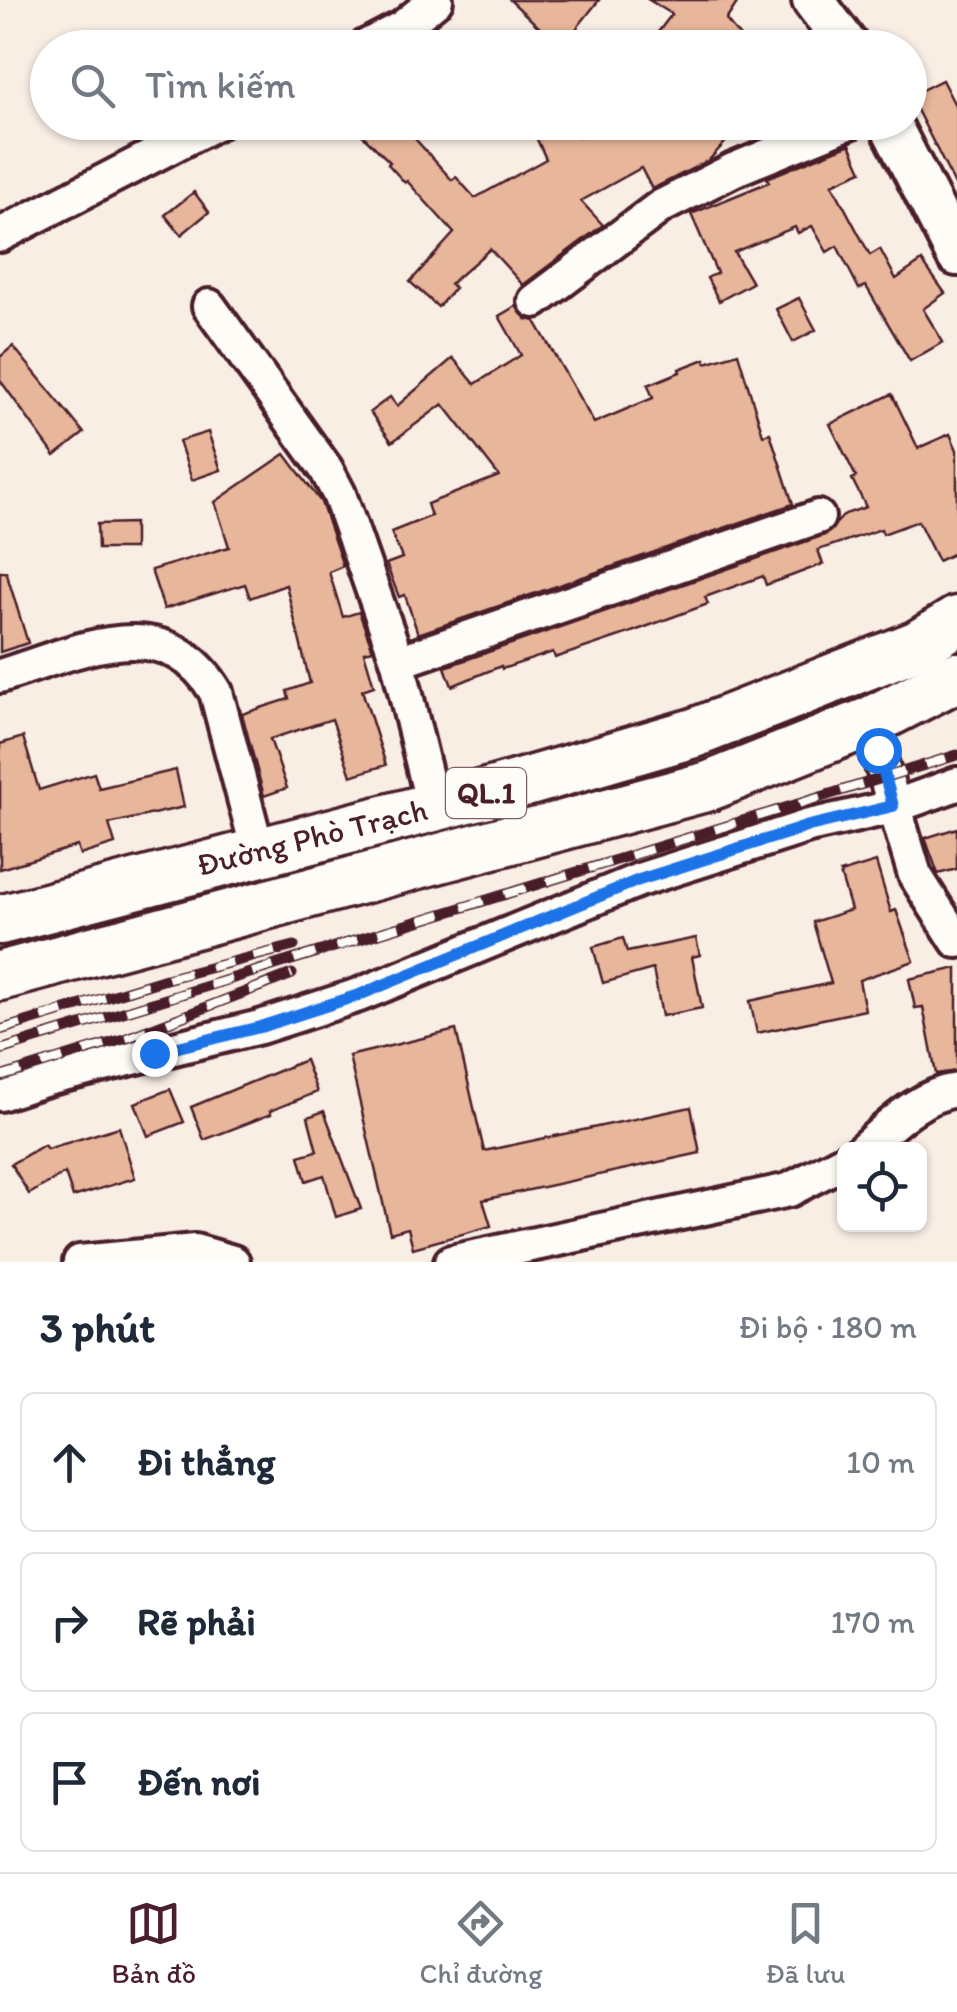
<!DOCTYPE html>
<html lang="vi">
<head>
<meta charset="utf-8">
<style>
	:root { --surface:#fff; --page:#f6f6f7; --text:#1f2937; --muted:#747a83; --line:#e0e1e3; --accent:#4a1f2b }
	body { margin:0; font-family:Itim,sans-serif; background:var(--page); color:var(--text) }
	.controls { position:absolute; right:30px; bottom:30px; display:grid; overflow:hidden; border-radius:15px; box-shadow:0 2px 8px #0004 }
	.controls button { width:90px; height:90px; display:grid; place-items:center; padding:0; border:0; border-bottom:2px solid var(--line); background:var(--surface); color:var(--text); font:50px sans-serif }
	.stop { position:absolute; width:30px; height:30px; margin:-22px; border:8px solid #1a73e8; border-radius:50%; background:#fff }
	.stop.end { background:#1a73e8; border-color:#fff; box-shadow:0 2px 10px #0008 }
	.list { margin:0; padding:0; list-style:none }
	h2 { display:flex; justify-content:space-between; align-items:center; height:130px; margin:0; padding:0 40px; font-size:42px }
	h2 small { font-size:32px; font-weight:400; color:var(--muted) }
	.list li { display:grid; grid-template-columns:65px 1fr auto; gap:30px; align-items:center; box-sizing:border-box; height:140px; margin:0 20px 20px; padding:0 20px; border:2px solid var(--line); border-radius:15px }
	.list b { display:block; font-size:38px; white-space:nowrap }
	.list em { font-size:32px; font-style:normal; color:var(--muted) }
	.icon { flex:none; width:55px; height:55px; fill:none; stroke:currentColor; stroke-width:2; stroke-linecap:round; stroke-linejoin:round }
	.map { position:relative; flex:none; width:957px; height:1262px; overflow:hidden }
	.search { position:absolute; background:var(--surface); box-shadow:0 2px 8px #0004; left:30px; right:30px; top:30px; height:110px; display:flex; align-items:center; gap:25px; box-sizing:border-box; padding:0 35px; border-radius:55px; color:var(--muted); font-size:38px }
	.sheet { height:610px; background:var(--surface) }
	nav { display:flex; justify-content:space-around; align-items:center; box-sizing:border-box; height:140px; border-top:2px solid var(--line); background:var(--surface); font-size:28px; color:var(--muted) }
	nav a { display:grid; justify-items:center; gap:5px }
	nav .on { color:var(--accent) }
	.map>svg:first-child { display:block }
	.building { fill:#e8b69a; stroke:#4a1f2b; stroke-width:2.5 }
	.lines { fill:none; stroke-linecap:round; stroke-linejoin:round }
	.minor-casing { stroke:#4a1f2b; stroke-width:40 }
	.major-casing { stroke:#4a1f2b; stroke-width:48 }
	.highway-casing { stroke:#4a1f2b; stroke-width:55 }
	.minor { stroke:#fdfcf7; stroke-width:32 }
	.major { stroke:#fdfcf7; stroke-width:40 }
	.highway { stroke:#fdfcf7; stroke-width:48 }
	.rail-casing { stroke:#4a1f2b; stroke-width:11 }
	.rail { stroke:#fdfcf7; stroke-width:8; stroke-dasharray:22; stroke-linecap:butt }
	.route { stroke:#1a73e8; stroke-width:12 }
	.labels { text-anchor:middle; stroke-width:10; stroke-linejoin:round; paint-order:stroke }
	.shield { fill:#fdfcf7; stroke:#806168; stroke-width:2.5 }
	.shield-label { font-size:30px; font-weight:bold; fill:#4a1f2b }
	.street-label { font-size:32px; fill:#4a1f2b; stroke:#fdfcf7 }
</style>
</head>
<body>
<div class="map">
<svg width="957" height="1262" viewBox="0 0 957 1262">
	<rect width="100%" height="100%" fill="#f9eee4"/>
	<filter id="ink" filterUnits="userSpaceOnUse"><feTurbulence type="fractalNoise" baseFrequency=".01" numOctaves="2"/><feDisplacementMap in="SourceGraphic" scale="20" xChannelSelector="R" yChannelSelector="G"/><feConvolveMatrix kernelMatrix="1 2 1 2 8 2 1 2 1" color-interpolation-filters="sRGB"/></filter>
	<g filter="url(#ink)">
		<g class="building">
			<path d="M510 0H599L561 48Z"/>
			<path d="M649 0H739L726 20 749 48H671L655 36 672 14Z"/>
			<path d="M942 80 957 109V189L910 96Z"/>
			<path d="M349 122H400L452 180 456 177 475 198 546 159 529 122H571L579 137 606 122H716L731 136 709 160 652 189 641 168 581 201 603 225 523 285 490 249 450 284 455 288 438 307 410 282 454 233 407 181 405 183 388 164 390 162Z"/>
			<path d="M850 144 862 171 832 184 870 255 880 249 896 279 922 261 945 293 923 309 943 342 910 361 866 286 859 289 837 246 827 252 812 226 798 233 795 227 734 252 752 283 719 301 707 278 717 273 691 214 769 182 767 178Z"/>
			<path d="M194 192 209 212 181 235 165 215Z"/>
			<path d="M799 298 816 330 793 342 776 309Z"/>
			<path d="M516 306 526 319 535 321 594 423 653 398 648 385 680 372 679 369 705 359 706 363 738 353 763 435 770 433 793 504 418 634 405 595 399 597 386 564 402 558 391 532 431 516 427 504 499 476 443 404 392 442 370 412 390 397 397 406 453 358 475 384 521 355 499 316Z"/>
			<path d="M13 346 84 433 55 456 0 380V357Z"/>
			<path d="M892 394 918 448 950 434 957 450V552L938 561 918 521 883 534 881 529 818 550 823 564 791 576 766 585 763 576 705 597 708 604 629 633 555 658 553 652 502 669 501 666 452 686 445 667 825 535 845 514 866 507 852 479 856 477 830 424Z"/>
			<path d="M208 432 221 470 192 480 179 441Z"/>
			<path d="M285 454 321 502 343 566 329 572 343 617 359 612 373 650 364 652 374 686 362 690 386 765 351 776 332 719 270 739 287 788 264 796 242 714 289 699 287 691 310 683 286 585 250 598 245 584 164 609 151 570 229 547 215 502Z"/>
			<path d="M134 523V549H98L97 524Z"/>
			<path d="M0 572H6L28 643 0 652Z"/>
			<path d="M23 737 39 790 94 773 99 788 176 770 184 807 109 824 115 844 80 855 77 846 0 869V744Z"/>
			<path d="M957 828V869L938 874 925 838Z"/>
			<path d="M876 862 891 912 896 910 914 961 859 980 865 1010 757 1033 750 1001 831 983 813 922 851 910 840 873Z"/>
			<path d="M623 938 627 952 696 938 700 955 692 957 702 1008 662 1016 653 969 603 983 593 947Z"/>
			<path d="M957 968V1071L936 1074 923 1007 915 1008 909 979Z"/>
			<path d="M456 1030 484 1151 691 1107 700 1153 483 1200 491 1226 413 1248 408 1228 390 1233 349 1056Z"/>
			<path d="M305 1060 317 1092 270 1111 271 1114 204 1140 191 1107Z"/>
			<path d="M170 1089 184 1122 148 1136 135 1103Z"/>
			<path d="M324 1111 361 1209 336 1217 324 1175 306 1181 299 1156 317 1151 308 1117Z"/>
			<path d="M119 1127 135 1178 73 1197 65 1173 29 1194 11 1164 44 1145 47 1149Z"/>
		</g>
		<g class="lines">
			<g class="minor-casing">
				<g id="minor">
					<path d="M363 48 403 27 436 0"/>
					<path d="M0 235 218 122"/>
					<path d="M535 301 660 207 733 170 850 122"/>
					<path d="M209 306 326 469 339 494 398 662 433 806"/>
					<path d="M398 662 818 517"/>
					<path d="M0 676C76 653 164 605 216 692L258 851"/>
					<path d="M869 722 915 875 957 941"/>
					<path d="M0 1094 47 1079 260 1027 359 995 639 880 809 826 893 807 957 784"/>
					<path d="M862 1150C890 1126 919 1095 957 1090"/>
					<path d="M80 1262 195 1251 233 1262"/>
					<path d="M451 1262 789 1190 844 1161"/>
				</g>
			</g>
			<g class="major-casing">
				<g id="major">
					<path d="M813 0 849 48"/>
					<path d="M889 122 957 255"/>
				</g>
			</g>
			<g class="highway-casing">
				<g id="highway">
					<path d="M0 920 495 791 694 733 918 645 957 621"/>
					<path d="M0 976 709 786 869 722 957 677"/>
				</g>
			</g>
			<use href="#minor" class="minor"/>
			<use href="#major" class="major"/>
			<use href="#highway" class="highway"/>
			<g class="rail-casing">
				<g id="rail">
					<path d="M0 1030 166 979 294 946"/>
					<path d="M0 1050 957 755"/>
					<path d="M0 1077 127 1038 292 974"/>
				</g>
			</g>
			<use href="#rail" class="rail"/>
		</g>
	</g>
	<g class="lines" filter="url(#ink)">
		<path class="route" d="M154 1053 260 1027 359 995 639 880 809 826 893 806 878 750"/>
	</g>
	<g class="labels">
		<rect class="shield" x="446" y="768" width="80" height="50" rx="8"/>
		<g class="shield-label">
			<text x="486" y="803">QL.1</text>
		</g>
		<g class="street-label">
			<text transform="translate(312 837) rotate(-14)" y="11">Đường Phò Trạch</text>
		</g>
	</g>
</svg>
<div class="controls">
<button><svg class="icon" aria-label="locate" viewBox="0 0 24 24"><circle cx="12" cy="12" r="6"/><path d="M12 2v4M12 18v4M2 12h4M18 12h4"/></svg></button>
</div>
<div class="stop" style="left:878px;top:750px"></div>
<div class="stop end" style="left:154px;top:1053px"></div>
<div class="search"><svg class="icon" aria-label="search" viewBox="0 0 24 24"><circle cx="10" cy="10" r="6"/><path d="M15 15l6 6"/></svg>Tìm kiếm</div>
</div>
<section class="sheet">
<h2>3 phút<small>Đi bộ · 180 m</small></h2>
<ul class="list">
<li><svg class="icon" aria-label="ahead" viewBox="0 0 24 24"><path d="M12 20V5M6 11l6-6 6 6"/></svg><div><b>Đi thẳng</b></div><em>10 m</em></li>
<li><svg class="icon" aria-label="right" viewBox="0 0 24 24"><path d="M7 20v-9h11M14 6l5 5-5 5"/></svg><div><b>Rẽ phải</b></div><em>170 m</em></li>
<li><svg class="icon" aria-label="arrive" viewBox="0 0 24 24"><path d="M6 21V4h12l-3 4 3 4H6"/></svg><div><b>Đến nơi</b></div></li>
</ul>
</section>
<nav>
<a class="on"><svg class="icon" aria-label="map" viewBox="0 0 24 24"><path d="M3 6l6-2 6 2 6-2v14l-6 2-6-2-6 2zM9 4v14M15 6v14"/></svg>Bản đồ</a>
<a><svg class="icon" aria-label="directions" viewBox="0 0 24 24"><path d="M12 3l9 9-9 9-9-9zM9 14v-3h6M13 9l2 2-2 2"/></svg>Chỉ đường</a>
<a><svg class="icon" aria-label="saved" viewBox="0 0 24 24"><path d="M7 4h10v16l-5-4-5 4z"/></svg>Đã lưu</a>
</nav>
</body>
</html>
